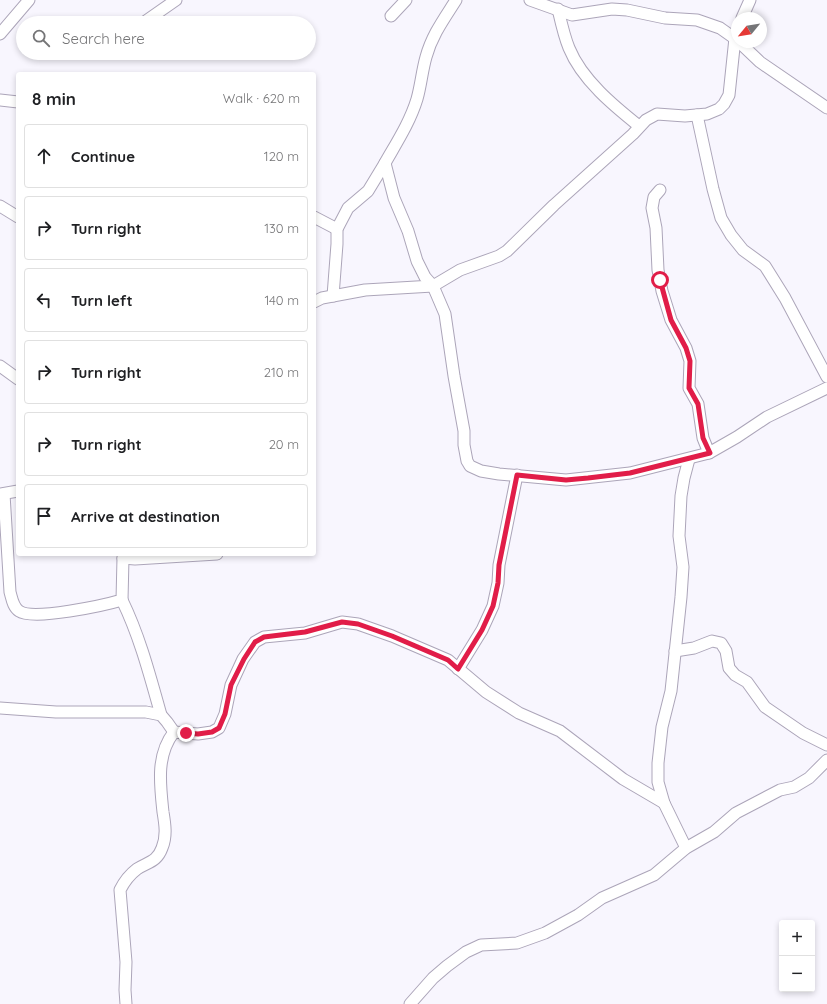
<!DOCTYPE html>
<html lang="en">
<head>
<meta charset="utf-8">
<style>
	:root { --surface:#fff; --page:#f2f2f2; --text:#202124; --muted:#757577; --line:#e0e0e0 }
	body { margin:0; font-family:Quicksand,sans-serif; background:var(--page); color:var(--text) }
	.controls { position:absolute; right:12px; bottom:12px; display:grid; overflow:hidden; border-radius:4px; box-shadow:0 2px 6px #0003 }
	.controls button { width:36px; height:36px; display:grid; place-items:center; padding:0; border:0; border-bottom:1px solid var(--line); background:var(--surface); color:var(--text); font:20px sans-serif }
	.compass { position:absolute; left:731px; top:12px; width:36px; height:36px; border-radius:50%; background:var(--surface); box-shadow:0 2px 6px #0003; rotate:240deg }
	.stop { position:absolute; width:12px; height:12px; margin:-9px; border:3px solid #e11d48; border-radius:50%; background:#fff }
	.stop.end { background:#e11d48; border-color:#fff; box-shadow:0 1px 4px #0008 }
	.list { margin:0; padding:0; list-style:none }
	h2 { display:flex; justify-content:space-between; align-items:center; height:52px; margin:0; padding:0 16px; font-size:17px }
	h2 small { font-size:13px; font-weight:400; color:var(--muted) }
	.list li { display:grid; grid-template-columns:26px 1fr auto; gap:12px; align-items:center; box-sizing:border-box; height:64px; margin:0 8px 8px; padding:0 8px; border:1px solid var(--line); border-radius:4px }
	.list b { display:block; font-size:15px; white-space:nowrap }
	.list em { font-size:13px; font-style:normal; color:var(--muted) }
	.icon { flex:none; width:22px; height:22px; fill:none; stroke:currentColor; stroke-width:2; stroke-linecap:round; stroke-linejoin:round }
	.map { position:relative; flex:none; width:827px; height:1004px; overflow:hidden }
	.search { position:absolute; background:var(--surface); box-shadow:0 2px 6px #0003; left:16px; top:16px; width:300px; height:44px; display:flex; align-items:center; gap:10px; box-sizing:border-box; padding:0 14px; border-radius:22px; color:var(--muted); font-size:15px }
	.panel { position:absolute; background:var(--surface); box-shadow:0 2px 6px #0003; left:16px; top:72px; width:300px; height:484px; border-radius:4px }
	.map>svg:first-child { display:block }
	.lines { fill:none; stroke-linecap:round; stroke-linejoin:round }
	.minor-casing { stroke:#aca5b9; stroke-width:13 }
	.minor { stroke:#fff; stroke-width:11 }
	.route { stroke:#e11d48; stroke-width:5 }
</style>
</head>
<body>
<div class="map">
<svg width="827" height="1004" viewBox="0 0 827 1004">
	<rect width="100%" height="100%" fill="#f8f6fe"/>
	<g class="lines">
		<g class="minor-casing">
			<g id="minor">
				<path d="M456 0C444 19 432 35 426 57 422 71 421 85 417 99 410 122 397 142 385 163L394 198 408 231 417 261 425 277 433 286 445 314 454 376 464 431V445L467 461 470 466 481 471 499 474 566 480 630 473 709 453 737 437 767 417 827 388"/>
				<path d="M530 0 572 15 612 9 627 10 665 18 697 20 720 28 737 40"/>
				<path d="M558 9C561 22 564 36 569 48 582 80 614 106 639 126"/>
				<path d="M391 16 406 0"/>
				<path d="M742 18 750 0"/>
				<path d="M143 23 176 0"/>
				<path d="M0 34 29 0"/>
				<path d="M739 42 760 62 827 108"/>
				<path d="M0 100 18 102"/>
				<path d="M697 115 713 189 721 218 731 235 743 250 765 266 785 298 827 377"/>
				<path d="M660 190 654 197 652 208 656 228 658 270 662 291 671 320 686 348 690 361 689 388 698 404 703 438 709 453"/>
				<path d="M0 206 18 217"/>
				<path d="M314 217 337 229"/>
				<path d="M333 296 337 244V229L348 208 368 191 385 163"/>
				<path d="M314 302 322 298 365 290 433 286 460 270 499 256 507 251 554 205 633 134 646 120 657 114 685 116 707 114 719 109 724 104 729 95 735 38 737 32"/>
				<path d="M0 366 18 379"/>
				<path d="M0 494 18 491"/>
				<path d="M4 494 10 592C12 599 13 607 19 611 33 621 105 605 122 600L123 558"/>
				<path d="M124 554 123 558 135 559 217 554"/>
				<path d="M122 600C140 637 150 676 161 715"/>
				<path d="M675 651 694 648 712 641 721 643 726 651 729 668 735 675 747 682 765 707 803 733 827 745"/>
				<path d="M458 669 482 630 493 606 498 583 499 565 517 475"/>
				<path d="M0 708 56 712H146L161 715 167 722 174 732"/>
				<path d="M686 848 664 803 658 782V763L662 727 671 691 681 597 683 567 679 536 681 496 684 478 689 459"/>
				<path d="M126 1004 125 990 126 962 120 890C124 882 129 875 137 869 148 862 157 862 162 848 167 836 165 824 163 812 160 784 156 755 174 732L198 734 212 732 219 728 225 714 231 685 243 659 255 642 264 637 305 633 342 622 358 624 392 636 448 660 486 692 519 713 560 731 623 779 664 803"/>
				<path d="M410 1004 433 978 447 966 466 952 481 945 517 943 545 933 578 915 602 898 654 875 686 848 714 832 736 813 780 790 794 787 809 778 827 760"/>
			</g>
		</g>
		<use href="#minor" class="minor"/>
	</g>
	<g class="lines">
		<path class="route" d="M186 733 198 734 212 732 219 728 225 714 231 685 244 659 255 642 264 637 305 632 342 622 358 624 392 636 448 660 458 669 482 630 493 606 498 583 499 565 517 475 566 480 588 478 630 473 710 453 703 438 698 404 689 388 690 361 686 348 671 320 660 280"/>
	</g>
</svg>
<div class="controls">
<button>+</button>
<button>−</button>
</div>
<svg class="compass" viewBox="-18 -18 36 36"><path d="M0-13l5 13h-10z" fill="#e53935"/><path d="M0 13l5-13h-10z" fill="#757577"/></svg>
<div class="stop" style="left:660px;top:280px"></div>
<div class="stop end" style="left:186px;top:733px"></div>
<div class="search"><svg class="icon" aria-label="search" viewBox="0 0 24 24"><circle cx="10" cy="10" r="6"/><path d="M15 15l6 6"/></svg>Search here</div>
<section class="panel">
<h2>8 min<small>Walk · 620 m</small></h2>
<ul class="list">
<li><svg class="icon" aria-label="ahead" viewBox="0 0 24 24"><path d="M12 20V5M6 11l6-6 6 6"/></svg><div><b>Continue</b></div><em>120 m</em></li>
<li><svg class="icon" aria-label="right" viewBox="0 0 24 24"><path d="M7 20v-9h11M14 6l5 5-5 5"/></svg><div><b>Turn right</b></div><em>130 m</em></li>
<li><svg class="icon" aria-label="left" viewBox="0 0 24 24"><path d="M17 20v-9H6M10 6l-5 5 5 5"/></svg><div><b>Turn left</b></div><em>140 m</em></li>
<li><svg class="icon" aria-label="right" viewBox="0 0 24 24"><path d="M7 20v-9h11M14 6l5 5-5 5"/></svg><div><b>Turn right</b></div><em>210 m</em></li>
<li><svg class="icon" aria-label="right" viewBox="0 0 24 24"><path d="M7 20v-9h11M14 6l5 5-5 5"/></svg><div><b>Turn right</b></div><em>20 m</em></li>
<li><svg class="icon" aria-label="arrive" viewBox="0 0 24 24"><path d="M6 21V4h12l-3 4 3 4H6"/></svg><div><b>Arrive at destination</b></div></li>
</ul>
</section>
</div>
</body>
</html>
